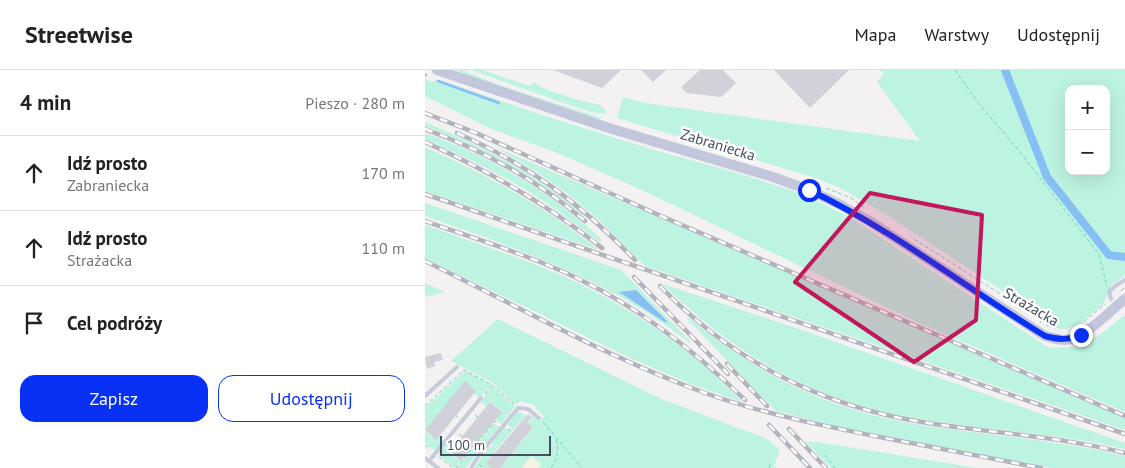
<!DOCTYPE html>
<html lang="pl">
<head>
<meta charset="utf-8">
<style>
	:root { --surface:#fff; --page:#f2f2f2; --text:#222; --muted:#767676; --line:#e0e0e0; --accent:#0930f5 }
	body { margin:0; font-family:"PT Sans",sans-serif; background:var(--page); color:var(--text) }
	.controls { position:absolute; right:15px; top:15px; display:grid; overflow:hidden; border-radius:10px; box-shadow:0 5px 20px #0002 }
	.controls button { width:45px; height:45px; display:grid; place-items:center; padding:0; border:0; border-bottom:1px solid var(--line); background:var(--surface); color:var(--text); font:25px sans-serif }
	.scale { position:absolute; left:15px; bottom:12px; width:111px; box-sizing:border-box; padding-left:5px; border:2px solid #474d60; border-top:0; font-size:14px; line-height:18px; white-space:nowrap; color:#474d60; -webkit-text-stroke:4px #fff; paint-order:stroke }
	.stop { position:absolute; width:15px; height:15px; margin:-11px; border:4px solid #0930f5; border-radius:50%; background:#fff }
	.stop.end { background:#0930f5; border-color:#fff; box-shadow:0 1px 5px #0008 }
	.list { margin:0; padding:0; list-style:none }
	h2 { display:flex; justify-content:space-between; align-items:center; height:65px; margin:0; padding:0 20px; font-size:21px }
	h2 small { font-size:16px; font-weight:400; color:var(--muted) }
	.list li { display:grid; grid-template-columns:32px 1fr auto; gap:15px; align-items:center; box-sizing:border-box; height:75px; padding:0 20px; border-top:1px solid var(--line) }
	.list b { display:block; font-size:19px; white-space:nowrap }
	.list p { margin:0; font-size:16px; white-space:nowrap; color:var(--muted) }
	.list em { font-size:16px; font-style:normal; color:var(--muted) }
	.actions { display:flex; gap:10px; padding:15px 20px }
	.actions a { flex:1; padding:11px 0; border:1px solid var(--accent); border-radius:15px; text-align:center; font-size:18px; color:var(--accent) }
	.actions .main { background:var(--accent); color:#fff }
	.icon { flex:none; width:28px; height:28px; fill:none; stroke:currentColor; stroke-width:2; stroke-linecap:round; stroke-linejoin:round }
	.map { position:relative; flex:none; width:700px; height:398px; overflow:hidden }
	header { display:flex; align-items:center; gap:30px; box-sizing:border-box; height:70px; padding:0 25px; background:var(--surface); border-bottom:1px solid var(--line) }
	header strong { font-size:24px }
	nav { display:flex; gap:28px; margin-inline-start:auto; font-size:18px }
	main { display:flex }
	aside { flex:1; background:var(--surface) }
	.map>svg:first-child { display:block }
	.green { fill:#bdf3e1; fill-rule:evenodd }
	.sand { fill:#f5f4e1 }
	.water { fill:#86bff4 }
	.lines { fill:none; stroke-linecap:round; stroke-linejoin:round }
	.stream { stroke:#86bff4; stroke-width:2.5 }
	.canal { stroke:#86bff4; stroke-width:8 }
	.building { fill:#d0d1d9 }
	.path { stroke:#71d5bf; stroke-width:1; stroke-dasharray:4 2.5; stroke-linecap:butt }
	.service { stroke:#c7cbda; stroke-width:4 }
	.secondary { stroke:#c2c7db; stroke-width:10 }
	.rail-casing { stroke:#b2b3bc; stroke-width:4.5 }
	.rail { stroke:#fff; stroke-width:2.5; stroke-dasharray:8; stroke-linecap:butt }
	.route { stroke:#0930f5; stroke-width:6 }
	.marked { fill:#c2185b; fill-opacity:0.2; stroke:#c2185b; stroke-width:4; stroke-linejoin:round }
	.labels { text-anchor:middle; stroke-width:5; stroke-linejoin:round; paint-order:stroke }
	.street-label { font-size:15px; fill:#474d60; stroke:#fff }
</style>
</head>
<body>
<header>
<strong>Streetwise</strong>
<nav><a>Mapa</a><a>Warstwy</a><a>Udostępnij</a></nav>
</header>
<main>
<aside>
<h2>4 min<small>Pieszo · 280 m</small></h2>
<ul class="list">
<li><svg class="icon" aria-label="ahead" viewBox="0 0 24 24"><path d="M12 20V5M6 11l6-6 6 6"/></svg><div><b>Idź prosto</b><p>Zabraniecka</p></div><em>170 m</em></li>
<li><svg class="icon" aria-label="ahead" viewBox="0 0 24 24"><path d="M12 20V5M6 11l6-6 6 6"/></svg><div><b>Idź prosto</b><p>Strażacka</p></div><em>110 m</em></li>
<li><svg class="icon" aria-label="arrive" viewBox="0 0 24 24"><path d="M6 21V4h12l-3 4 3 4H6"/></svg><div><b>Cel podróży</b></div></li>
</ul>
<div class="actions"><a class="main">Zapisz</a><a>Udostępnij</a></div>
</aside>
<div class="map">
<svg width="700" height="398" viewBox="0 0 700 398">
	<rect width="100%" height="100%" fill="#f3f1f1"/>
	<g class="green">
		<path d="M31 0H37L77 16 176 48 173 49 55 10Z"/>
		<path d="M46 0H58L105 16 109 12 116 17 129 22 153 30 175 35 180 39 182 44 167 42 136 32Z"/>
		<path d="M455 0H700V206L687 214 678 234 655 253 642 259H634L620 253V250L597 237 599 235 457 142 413 117 391 108 192 48 198 27 220 33 495 71 452 12 459 4ZM644 19H681V101H644Z"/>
		<path d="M0 9 7 12 14 10 120 46 226 79 319 105 380 125 426 148 624 278 650 277 656 279 700 245V342L494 253 219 121 130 82 64 58 0 26Z"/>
		<path d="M0 52C61 78 107 102 158 144L157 145C109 106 58 78 0 56Z"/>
		<path d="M0 63C51 81 99 107 142 140 154 150 167 159 177 170L175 172C151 154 128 137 103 121 70 101 35 85 0 69Z"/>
		<path d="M0 77C65 107 118 135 174 180L0 121Z"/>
		<path d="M70 77 700 348V360L220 196 176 152 143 124 110 101Z"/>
		<path d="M0 133 196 200 266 272 264 273C187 210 93 179 0 146ZM211 220 242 251 240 252 195 222Z"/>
		<path d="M0 155C50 173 101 189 149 211 211 241 270 282 317 332L266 314 203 287 0 188Z"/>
		<path d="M0 213 20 222 0 227Z"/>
		<path d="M238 214 368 257 700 373V379C629 362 555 360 483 347 386 329 307 283 238 214Z"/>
		<path d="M263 247C310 286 362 318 420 337 458 350 499 356 539 361 585 367 632 372 678 381L700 386V398H627L401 354 351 341 262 249Z"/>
		<path d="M73 249 234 328 342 369 355 380 349 396 352 398H113L115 394 98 397 99 398H75L108 358 103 352 108 346 115 351 119 346 111 339 110 335 95 331 91 335 68 313 26 291Z"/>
		<path d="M40 301 66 315 54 328 49 324 51 321 40 312 0 360V338Z"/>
		<path d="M67 316 90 336 76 354 70 350 77 341 65 331 61 336 56 332Z"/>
		<path d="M95 342 101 346 88 360 82 354 91 343Z"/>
		<path d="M69 353 74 357 58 376 54 372Z"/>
		<path d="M79 357 86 362 72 379 66 374Z"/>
		<path d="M0 361 10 370 13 366 19 371 10 381 0 373Z"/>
		<path d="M22 372 27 377 23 381 35 391 30 398 13 384Z"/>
		<path d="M381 372H393L552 398H406Z"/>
		<path d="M52 374 56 378 41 398H32Z"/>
		<path d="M64 376 70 381 61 393 66 398H49Z"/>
	</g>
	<path class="sand" d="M106 386 116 394 113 398H99L97 397Z"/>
	<path class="water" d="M211 220 242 251 241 253 194 222Z"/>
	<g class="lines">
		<g class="stream">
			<path d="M0 5H1"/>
			<path d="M13 11 74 33"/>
		</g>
		<path class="canal" d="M580 0 622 107 684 185 700 187"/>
	</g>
	<g class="building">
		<path d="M128 0H196L177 18Z"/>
		<path d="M216 0H241L228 12Z"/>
		<path d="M275 0H298L311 13 296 27 262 23 256 17Z"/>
		<path d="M349 0H424L385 38Z"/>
		<path d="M16 283 18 290 9 292 10 296 2 299 0 287Z"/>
		<path d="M40 311 51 321 11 370 0 360Z"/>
		<path d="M65 332 77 342 36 391 25 381Z"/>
		<path d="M103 344 107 347 102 352 108 357 75 398H66L61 393Z"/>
	</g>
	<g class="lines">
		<g class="path">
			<path d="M530 0 554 34 591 77 674 184 682 217"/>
			<path d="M401 118 426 128 440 138"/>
			<path d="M489 169 616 250 615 253"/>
			<path d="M696 221 700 217"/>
			<path d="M659 251 680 234"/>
			<path d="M621 255 633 260"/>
			<path d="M60 324 67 315"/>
			<path d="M0 336 39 300 67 315 89 334"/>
			<path d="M30 345 34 348"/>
			<path d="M50 345 54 348"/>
			<path d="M118 352 157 398"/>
			<path d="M83 359 87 361"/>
			<path d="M34 364 38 367"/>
			<path d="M0 375 5 379"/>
			<path d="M67 377 71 380"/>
			<path d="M400 385 410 398"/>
			<path d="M14 387 28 398"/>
			<path d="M54 394 59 398"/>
			<path d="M31 398 70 351 72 354"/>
			<path d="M126 398C133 388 134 380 131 369"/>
			<path d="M344 398 346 392"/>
		</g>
		<g class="service">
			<path d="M686 229 684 222 690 216 700 210"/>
			<path d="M0 326 32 297"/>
			<path d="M0 388 13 398"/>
			<path d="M4 391 56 328"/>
			<path d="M46 398 54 385 93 338 103 339 114 348"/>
		</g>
		<path class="secondary" d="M12 0 184 58 345 106 384 120 416 135 446 152 620 266C627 268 633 270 640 270 659 269 685 241 700 229"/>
		<g class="rail-casing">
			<g id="rail">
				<path d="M0 43 51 63 236 146 700 346"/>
				<path d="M0 59C58 80 113 111 160 151"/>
				<path d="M32 63C104 95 155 133 210 190"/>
				<path d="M0 72C64 101 122 134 177 178"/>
				<path d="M0 124 700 364"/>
				<path d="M0 151C51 169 104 185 154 209 216 239 270 281 320 330"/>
				<path d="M0 191C93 236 183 288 280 323 339 344 399 356 460 368 512 378 564 388 616 398"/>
				<path d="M209 207 303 304"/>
				<path d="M235 216C306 290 396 336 497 352 564 363 634 366 700 383"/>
				<path d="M302 294 342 336"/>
				<path d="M344 355 385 398"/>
				<path d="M364 359 401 398"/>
			</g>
		</g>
		<use href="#rail" class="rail"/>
	</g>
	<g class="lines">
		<path class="route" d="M384 120C468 160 541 218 620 266 634 270 642 270 656 265"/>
	</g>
	<path class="marked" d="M445 123 557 145 551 250 489 292 370 212Z"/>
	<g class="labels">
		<g class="street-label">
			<text transform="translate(293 75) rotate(17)" y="5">Zabraniecka</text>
			<text transform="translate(606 237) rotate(30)" y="5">Strażacka</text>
		</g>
	</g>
</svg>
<div class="controls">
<button>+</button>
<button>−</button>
</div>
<div class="scale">100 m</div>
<div class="stop" style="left:384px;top:120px"></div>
<div class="stop end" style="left:656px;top:265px"></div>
</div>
</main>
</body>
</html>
